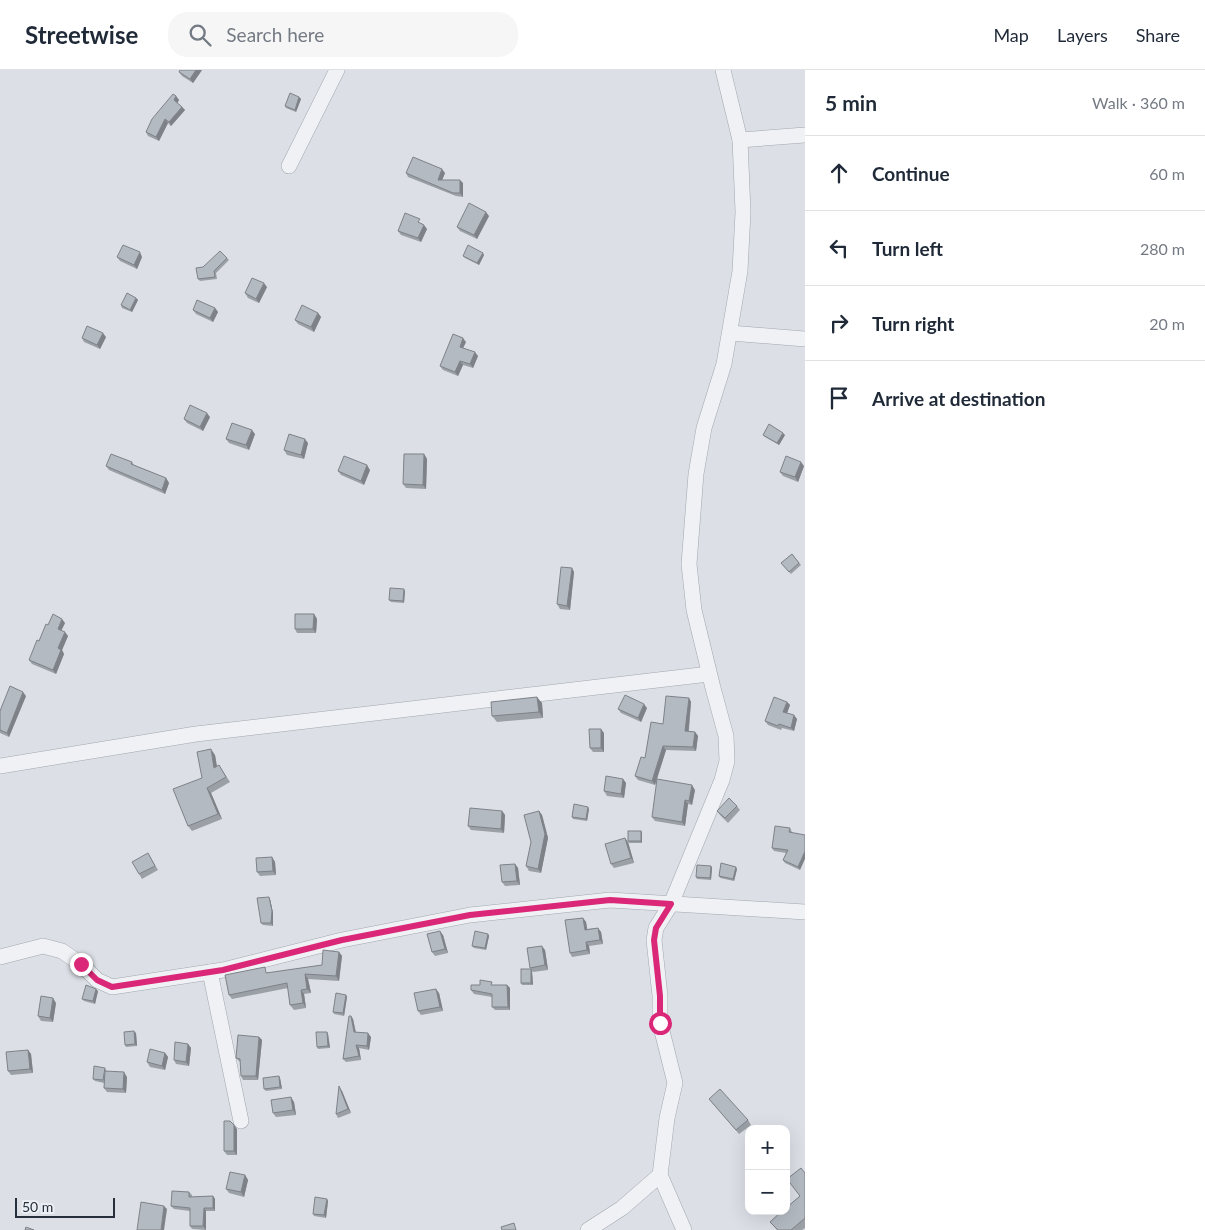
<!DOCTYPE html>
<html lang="en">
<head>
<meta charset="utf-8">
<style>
	:root { --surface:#fff; --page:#f6f6f7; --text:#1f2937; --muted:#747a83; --line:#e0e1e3 }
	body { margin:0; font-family:Lato,sans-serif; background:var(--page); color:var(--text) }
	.controls { position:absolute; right:15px; bottom:15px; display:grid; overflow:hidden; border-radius:10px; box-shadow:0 5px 20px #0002 }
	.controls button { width:45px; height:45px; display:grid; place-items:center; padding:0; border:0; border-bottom:1px solid var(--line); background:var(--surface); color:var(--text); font:25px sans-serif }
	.scale { position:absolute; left:15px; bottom:12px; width:100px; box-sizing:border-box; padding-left:5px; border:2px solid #272f3c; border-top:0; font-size:14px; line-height:18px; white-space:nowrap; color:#272f3c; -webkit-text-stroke:4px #ebeff4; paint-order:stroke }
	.stop { position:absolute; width:15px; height:15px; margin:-11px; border:4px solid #db2777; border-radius:50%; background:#fff }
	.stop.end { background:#db2777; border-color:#fff; box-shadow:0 1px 5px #0008 }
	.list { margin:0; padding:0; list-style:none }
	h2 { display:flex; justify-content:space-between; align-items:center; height:65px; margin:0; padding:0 20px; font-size:21px }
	h2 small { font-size:16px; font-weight:400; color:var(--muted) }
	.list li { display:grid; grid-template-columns:32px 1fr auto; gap:15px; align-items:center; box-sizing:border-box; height:75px; padding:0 20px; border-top:1px solid var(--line) }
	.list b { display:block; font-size:19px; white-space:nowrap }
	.list em { font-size:16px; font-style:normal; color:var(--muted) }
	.icon { flex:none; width:28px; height:28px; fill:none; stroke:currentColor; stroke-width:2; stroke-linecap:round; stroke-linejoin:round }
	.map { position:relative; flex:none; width:805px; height:1160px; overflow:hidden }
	header { display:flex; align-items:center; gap:30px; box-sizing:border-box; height:70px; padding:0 25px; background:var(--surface); border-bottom:1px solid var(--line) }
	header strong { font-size:24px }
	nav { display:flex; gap:28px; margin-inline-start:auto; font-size:18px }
	.search { width:350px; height:45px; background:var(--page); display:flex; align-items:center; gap:12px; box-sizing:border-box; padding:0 18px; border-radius:20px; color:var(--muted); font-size:19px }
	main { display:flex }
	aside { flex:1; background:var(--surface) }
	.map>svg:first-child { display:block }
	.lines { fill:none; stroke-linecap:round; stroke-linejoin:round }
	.minor-casing { stroke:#a2a7b0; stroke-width:16 }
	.minor { stroke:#eff1f4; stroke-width:15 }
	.wall { fill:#9ba0a7 }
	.shaded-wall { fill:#7e8288 }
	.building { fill:#b4bac2; stroke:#7e8288 }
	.route { stroke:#db2777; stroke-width:6 }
</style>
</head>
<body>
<header>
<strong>Streetwise</strong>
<div class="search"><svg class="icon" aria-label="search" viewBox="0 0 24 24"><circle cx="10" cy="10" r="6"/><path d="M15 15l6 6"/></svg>Search here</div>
<nav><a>Map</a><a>Layers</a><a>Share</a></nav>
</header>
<main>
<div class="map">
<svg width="805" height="1160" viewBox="0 0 805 1160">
	<rect width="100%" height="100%" fill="#dce0e6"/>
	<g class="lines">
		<g class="minor-casing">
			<g id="minor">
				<path d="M740 70 805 65"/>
				<path d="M289 96 337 0"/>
				<path d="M730 263 805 269"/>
				<path d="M0 696 196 664 709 604"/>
				<path d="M0 887 43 876 62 881 81 894 97 910 112 917 223 900 342 870 470 845 610 830 805 842"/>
				<path d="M210 902 241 1051"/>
				<path d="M588 1160 622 1138 660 1105"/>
				<path d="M684 1160 660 1105 667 1048 675 1013 660 953V926L654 870 656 858 671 834 722 710 727 691 726 666 713 618 694 540 689 494 696 404 704 358 724 294 740 201 743 142 740 70 723 0"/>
			</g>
		</g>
		<use href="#minor" class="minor"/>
	</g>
	<g class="wall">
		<path d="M202 0 193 13 182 6 179 2Z"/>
		<path d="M176 26 179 30 177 33 182 37 185 40 171 56 168 53 159 71 148 66 146 62Z"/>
		<path d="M299 27 301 29 296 42 286 38 285 36Z"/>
		<path d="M406 103H445L442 110 463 113V127L456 126 408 107Z"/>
		<path d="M489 146 477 169 460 161 457 157Z"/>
		<path d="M422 153V154L427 159 421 172 401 165 398 161Z"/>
		<path d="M484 185 479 195 465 188 463 186Z"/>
		<path d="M117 187H142L137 199 120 191Z"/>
		<path d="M227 188 229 190 216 203 217 209 200 211 198 209 203 197Z"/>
		<path d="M267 217 259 233 248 228 245 223Z"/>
		<path d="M136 228 138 230 132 242 122 238 121 235Z"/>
		<path d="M215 238 218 242 213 252 196 244 193 240Z"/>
		<path d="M318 243 321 247 314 262 298 254 295 250Z"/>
		<path d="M106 267 100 279 84 272 82 268Z"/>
		<path d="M466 272 463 278 478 286 473 298 463 295 458 306 443 300 440 296Z"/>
		<path d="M210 347 203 361 187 353 184 349Z"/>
		<path d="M255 364 249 380 229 373 226 369Z"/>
		<path d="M763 365H785L779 375 765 367Z"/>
		<path d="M308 373 304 389 287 385 284 380Z"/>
		<path d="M424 384 427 389 426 419 406 418 403 414Z"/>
		<path d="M132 392 134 395 166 408 169 413 165 424 109 400 106 396Z"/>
		<path d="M804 396 798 412 783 406 780 402Z"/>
		<path d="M370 400 364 415 341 405 338 401Z"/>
		<path d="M792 484 801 495 791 504 781 493Z"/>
		<path d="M572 498 574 502 570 540 560 539 557 534Z"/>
		<path d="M405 521 404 533 391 532 389 530Z"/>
		<path d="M314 544 317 549 316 563H297L295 559Z"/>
		<path d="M65 553 61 561 68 566 62 580 64 584 56 604 32 594 29 590 48 555Z"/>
		<path d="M26 626 9 667 0 663V641Z"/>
		<path d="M689 628 691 632 689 661 695 662 698 666 696 681 666 680 655 715 638 710 635 706 663 654Z"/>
		<path d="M787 632 790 635 787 643 797 649 794 661 782 658 781 660 768 655 765 651Z"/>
		<path d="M542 633 543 648 497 652 492 646Z"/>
		<path d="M647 638 641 652 621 643 618 639Z"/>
		<path d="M604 663V682H593L590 678Z"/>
		<path d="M215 685 217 697 219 695 230 712 211 723 222 749 192 761 188 756 202 708Z"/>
		<path d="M623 709 626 713 624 728 607 726 604 721Z"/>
		<path d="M695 720 692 735 688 734 685 756 655 751 652 747Z"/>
		<path d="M737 736 740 740 728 753 720 745 717 741Z"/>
		<path d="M589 739 587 751 573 749 572 747Z"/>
		<path d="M502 741 505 745 504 763 471 760 468 756Z"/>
		<path d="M539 741 542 745 548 768 541 803 529 801 526 796Z"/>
		<path d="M790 758 792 762 800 800 785 793 783 790 786 783 774 781 772 778Z"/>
		<path d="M641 761 642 763V773H629L628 771Z"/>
		<path d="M628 772 634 793 614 798 611 794Z"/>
		<path d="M148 783 158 800 142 809 139 804Z"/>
		<path d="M272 787 275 792 276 805 260 806 257 802Z"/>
		<path d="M515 794 518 798 520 815 505 816 502 812Z"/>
		<path d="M711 796 712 798 711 810 697 809 696 807Z"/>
		<path d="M737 799 734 811 720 808 719 806Z"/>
		<path d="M270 829 273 843V856L263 855 261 853Z"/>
		<path d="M583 848 586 852 587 859 598 858 601 862 603 874 589 876 590 884 572 887 570 883Z"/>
		<path d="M488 864 489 866 486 880 474 878 472 876Z"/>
		<path d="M443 865 448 883 435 886 432 882Z"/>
		<path d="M545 880 548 900 533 902 530 898Z"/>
		<path d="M339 882 342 886 339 911 308 909 311 923 304 924 306 938 294 940 290 935 288 918 232 929 229 925 268 902V903L322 895Z"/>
		<path d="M531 899 532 901 533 915H522L521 913Z"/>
		<path d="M494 915H507L510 918V940H495L492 937V927L474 924 471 920Z"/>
		<path d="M98 921 95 934 84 931 82 929Z"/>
		<path d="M439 923 443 941 421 945 418 941Z"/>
		<path d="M346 925 347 927 344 946 334 944 333 942Z"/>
		<path d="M56 933 53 952 41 951 38 946Z"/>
		<path d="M351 946 353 949 356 962 371 967 369 980 359 978 361 990 346 992 343 989Z"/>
		<path d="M327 962 328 964 330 978 318 979 317 977Z"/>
		<path d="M136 963 137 976 126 977 125 975Z"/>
		<path d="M259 967 262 970 258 1010H243L241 1006 240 992 236 988Z"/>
		<path d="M188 974 191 978 189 996 176 994 174 990Z"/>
		<path d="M28 980 31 984 33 1003 11 1005 8 1001Z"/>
		<path d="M165 983 168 987 165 1000 150 997 147 992Z"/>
		<path d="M105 998 106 1000V1001L127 1007 126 1023 107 1022 104 1018V1013L95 1011 93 1009Z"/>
		<path d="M279 1006 280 1008 282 1019 266 1021 264 1019Z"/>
		<path d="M342 1021 351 1043 338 1048 336 1044Z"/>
		<path d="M709 1029 748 1050 751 1055 739 1064Z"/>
		<path d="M294 1032 296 1045 276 1047 273 1043Z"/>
		<path d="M237 1059V1085H227L224 1081Z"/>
		<path d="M805 1103V1158L802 1160H777L770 1152 800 1126Z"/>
		<path d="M245 1105 248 1110 244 1127 229 1123 226 1119Z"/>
		<path d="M189 1122 192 1125V1127L213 1126 215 1129V1141H206V1160L192 1159 190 1156V1141L174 1139 171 1136Z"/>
		<path d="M328 1131 326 1148 314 1146 313 1144Z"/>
	</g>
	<g class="shaded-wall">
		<path d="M196 0H202L193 13 190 9Z"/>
		<path d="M176 26 179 30 177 34 174 30Z"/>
		<path d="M299 27 301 29 296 42 295 40Z"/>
		<path d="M182 37 185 40 171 56 169 52Z"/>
		<path d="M165 49 168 53 159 71 156 67Z"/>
		<path d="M442 99 445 103 441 113 438 110Z"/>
		<path d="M460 110 463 113V127L460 123Z"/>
		<path d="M486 142 489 146 477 169 474 165Z"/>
		<path d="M424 155 427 159 421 172 418 168Z"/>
		<path d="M140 182 142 187 137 199 134 195Z"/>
		<path d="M483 183 484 185 479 195 477 193Z"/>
		<path d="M264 213 267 217 259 233 256 229Z"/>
		<path d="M136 228 138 230 132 242 130 240Z"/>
		<path d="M215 238 218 242 213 252 210 248Z"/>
		<path d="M318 243 321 247 314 262 311 257Z"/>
		<path d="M103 263 106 267 100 279 97 275Z"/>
		<path d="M463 268 466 272 462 280 460 277Z"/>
		<path d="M475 282 478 286 473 298 470 294Z"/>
		<path d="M460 291 463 295 458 306 455 302Z"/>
		<path d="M207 343 210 347 203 361 200 357Z"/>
		<path d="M252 360 255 364 249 380 246 375Z"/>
		<path d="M783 363 785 365 779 375 777 373Z"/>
		<path d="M305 369 308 373 304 389 301 385Z"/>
		<path d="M424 384 427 389 426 419 423 415Z"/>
		<path d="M801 392 804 396 798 412 795 407Z"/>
		<path d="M367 395 370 400 364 415 361 411Z"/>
		<path d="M166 408 169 413 165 424 162 420Z"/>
		<path d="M572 498 574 502 570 540 567 536Z"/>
		<path d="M404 519 405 521 404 533 403 531Z"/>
		<path d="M314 544 317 549 316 563 313 559Z"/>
		<path d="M62 549 65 553 60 563 58 559Z"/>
		<path d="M65 562 68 566 62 580 64 584 56 604 53 600 58 578Z"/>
		<path d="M23 622 26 626 9 667 7 663Z"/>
		<path d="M537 627 542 633 543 648 539 642Z"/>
		<path d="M689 628 691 632 688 665 685 661Z"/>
		<path d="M787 632 790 635 786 646 783 642Z"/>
		<path d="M644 634 647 638 641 652 638 648Z"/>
		<path d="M794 645 797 649 794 661 791 658Z"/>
		<path d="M601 659 604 663V682L601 678Z"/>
		<path d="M695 662 698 666 696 681 693 677Z"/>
		<path d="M663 676 666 680 655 715 652 711Z"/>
		<path d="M211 679 215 685 218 703 214 698Z"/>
		<path d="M623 709 626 713 624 728 621 724Z"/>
		<path d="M692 715 695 720 692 735 689 731Z"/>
		<path d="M207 718 211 723 222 749 218 744Z"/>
		<path d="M685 730 688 734 685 756 682 752Z"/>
		<path d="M588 737 589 739 587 751 586 749Z"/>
		<path d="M502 741 505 745 504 763 501 759Z"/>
		<path d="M539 741 542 745 548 768 541 803 538 799Z"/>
		<path d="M641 761 642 763V773L641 771Z"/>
		<path d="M625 768 628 772 634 793 631 788Z"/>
		<path d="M805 781V789L800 800 798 797Z"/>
		<path d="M272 787 275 792 276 805 273 801Z"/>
		<path d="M515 794 518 798 520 815 517 811Z"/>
		<path d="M711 796 712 798 711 810 710 808Z"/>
		<path d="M736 797 737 799 734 811 733 809Z"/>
		<path d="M269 827 270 829 273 843V856L271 853Z"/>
		<path d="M583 848 586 852 588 864 585 860Z"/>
		<path d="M598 858 601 862 603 874 600 870Z"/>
		<path d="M440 861 443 865 448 883 445 879Z"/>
		<path d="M488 864 489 866 486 880 485 878Z"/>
		<path d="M586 872 589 876 590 884 587 880Z"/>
		<path d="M542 876 545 880 548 900 545 895Z"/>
		<path d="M339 882 342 886 339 911 336 906Z"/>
		<path d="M531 899 532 901 533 915 531 913Z"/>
		<path d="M305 904 308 909 311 923 307 919Z"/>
		<path d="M507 915 510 918V940L508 937Z"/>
		<path d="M96 919 98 921 95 934 93 931Z"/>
		<path d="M436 919 439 923 443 941 440 937Z"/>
		<path d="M301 920 304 924 306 938 303 933Z"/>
		<path d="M346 925 347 927 344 946 343 943Z"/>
		<path d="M53 928 56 933 53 952 50 948Z"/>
		<path d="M351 946 353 949 356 965 354 962Z"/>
		<path d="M134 961 136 963 137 976 135 974Z"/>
		<path d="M327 962 328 964 330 978 328 976Z"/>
		<path d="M368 963 371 967 369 980 367 976Z"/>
		<path d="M259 967 262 970 258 1010 256 1006Z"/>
		<path d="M188 974 191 978 189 996 186 992Z"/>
		<path d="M356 975 359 978 361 990 359 986Z"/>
		<path d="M28 980 31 984 33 1003 30 999Z"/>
		<path d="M165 983 168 987 165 1000 162 996Z"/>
		<path d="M124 1002 127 1007 126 1023 123 1019Z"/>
		<path d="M279 1006 280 1008 282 1019 280 1017Z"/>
		<path d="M339 1016 342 1021 351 1043 348 1039Z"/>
		<path d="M291 1027 294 1032 296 1045 293 1040Z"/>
		<path d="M234 1055 237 1059V1085L234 1081Z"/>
		<path d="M245 1105 248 1110 244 1127 241 1122Z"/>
		<path d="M213 1126 215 1129V1141L213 1138Z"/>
		<path d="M327 1129 328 1131 326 1148 324 1145Z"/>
		<path d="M164 1136 167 1139 164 1160H161Z"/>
		<path d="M204 1138 206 1141V1160L203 1156Z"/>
	</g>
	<g class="building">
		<path d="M180 0H196L190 9 179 2Z"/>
		<path d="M290 23 299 27 295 40 285 36Z"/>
		<path d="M173 24 176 26 174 30 182 37 169 52 165 49 156 67 146 62 152 49Z"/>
		<path d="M413 87 442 99 438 110H460V123H453L406 103Z"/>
		<path d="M469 133 486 142 474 165 457 157Z"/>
		<path d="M405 143 420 149 418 152 424 155 418 168 398 161Z"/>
		<path d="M123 175 140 182 134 195 117 187Z"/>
		<path d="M468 175 483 183 477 193 463 186Z"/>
		<path d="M220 181 227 188 214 201 215 207 198 209 196 198 203 197Z"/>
		<path d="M252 208 264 213 256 229 245 223Z"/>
		<path d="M127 223 136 228 130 240 121 235Z"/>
		<path d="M197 230 215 238 210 248 193 240Z"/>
		<path d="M302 235 318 243 311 257 295 250Z"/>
		<path d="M87 256 103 263 97 275 82 268Z"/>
		<path d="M453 264 463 268 460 277 475 282 470 294 460 291 455 302 440 296Z"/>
		<path d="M190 335 207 343 200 357 184 349Z"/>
		<path d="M232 353 252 360 246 375 226 369Z"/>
		<path d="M769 354 783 363 777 373 763 365Z"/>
		<path d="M289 364 305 369 301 385 284 380Z"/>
		<path d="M111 384 132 392 131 394 166 408 162 420 106 396Z"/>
		<path d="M404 384H424L423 415 403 414Z"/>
		<path d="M344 386 367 395 361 411 338 401Z"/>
		<path d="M786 386 801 392 795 407 780 402Z"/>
		<path d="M792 484 799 493 789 502 781 493Z"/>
		<path d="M561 497 572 498 567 536 557 534Z"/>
		<path d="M390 518 404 519 403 531 389 530Z"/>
		<path d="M53 544 62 549 58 559 65 562 58 578 61 580 53 600 29 590 37 570 39 571 46 554 48 555Z"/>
		<path d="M295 544H314L313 559H295Z"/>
		<path d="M10 616 23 622 7 663 0 660V641Z"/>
		<path d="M625 625 644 634 638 648 618 639Z"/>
		<path d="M666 626 689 628 685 661 695 662 693 677 663 676 652 711 635 706 641 687 645 688 651 652 663 654Z"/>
		<path d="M537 627 539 642 492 646 491 632Z"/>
		<path d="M774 627 787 632 783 642 794 645 791 658 779 654 778 656 765 651Z"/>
		<path d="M589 659H601V678H590Z"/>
		<path d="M211 679 214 698 219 695 226 707 207 718 218 744 188 756 173 719 202 708 197 682Z"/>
		<path d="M606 706 623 709 621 724 604 721Z"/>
		<path d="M657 709 692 715 689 731 685 730 682 752 652 747Z"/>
		<path d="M729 728 737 736 725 748 717 741Z"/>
		<path d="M574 734 588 737 586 749 572 747Z"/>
		<path d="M470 738 502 741 501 759 468 756Z"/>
		<path d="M539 741 545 764 538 799 526 796 531 772 524 745Z"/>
		<path d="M775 756 790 758 789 762 805 765V781L798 797 783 790 788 780 772 778Z"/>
		<rect x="628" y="761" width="13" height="10"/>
		<path d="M625 768 631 788 611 794 605 774Z"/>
		<path d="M148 783 155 796 139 804 132 792Z"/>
		<path d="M272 787 273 801 257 802 256 788Z"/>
		<path d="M721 793 736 797 733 809 719 806Z"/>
		<path d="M515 794 517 811 502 812 500 795Z"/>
		<path d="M697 795 711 796 710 808 696 807Z"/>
		<path d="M269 827 272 841 271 853H261L257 828Z"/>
		<path d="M583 848 585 860 598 858 600 870 586 872 587 880 570 883 565 850Z"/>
		<path d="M440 861 445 879 432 882 427 864Z"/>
		<path d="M475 861 488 864 485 878 472 876Z"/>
		<path d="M542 876 545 895 530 898 527 878Z"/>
		<path d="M323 880 339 882 336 906 305 904 307 919 301 920 303 933 290 935 287 913 229 925 225 905 265 897 266 903 322 895Z"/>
		<rect x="521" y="899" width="10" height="14"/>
		<path d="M480 910 492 912 491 915H507L508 937H492V924L471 920V915H480Z"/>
		<path d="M86 915 96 919 93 931 82 929Z"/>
		<path d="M436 919 440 937 418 941 414 923Z"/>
		<path d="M336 923 346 925 343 943 333 942Z"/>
		<path d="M41 926 53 928 50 948 38 946Z"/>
		<path d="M349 946H351L354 962 368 963 367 976 356 975 359 986 343 989Z"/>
		<path d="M134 961 135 974 125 975 124 962Z"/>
		<path d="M316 962H327L328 976 317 977Z"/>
		<path d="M238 965 259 967 256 1006H241L240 989 236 988Z"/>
		<path d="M175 972 188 974 186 992 174 990Z"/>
		<path d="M150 979 165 983 162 996 147 992Z"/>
		<path d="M28 980 30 999 8 1001 6 982Z"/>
		<path d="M94 996 105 998 103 1010 93 1009Z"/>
		<path d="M105 1001 124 1002 123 1019 104 1018Z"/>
		<path d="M279 1006 280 1017 264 1019 263 1008Z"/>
		<path d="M339 1016 348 1039 336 1044Z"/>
		<path d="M720 1019 748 1050 736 1060 709 1029Z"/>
		<path d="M291 1027 293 1040 273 1043 271 1030Z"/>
		<path d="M224 1051H230L234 1055V1081H224Z"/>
		<path d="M801 1098 805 1103V1148L791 1160H778L770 1152 782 1141H786V1138L800 1126 787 1109Z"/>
		<path d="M230 1102 245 1105 241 1122 226 1119Z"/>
		<path d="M172 1121 189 1122V1127L213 1126V1138H204L203 1156H190V1138L171 1136Z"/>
		<path d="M315 1127 327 1129 324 1145 313 1144Z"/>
		<path d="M141 1132 164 1136 161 1160H137Z"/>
		<path d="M514 1153 516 1160H502L501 1157Z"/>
		<path d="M26 1157 34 1160H25Z"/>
	</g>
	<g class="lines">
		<path class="route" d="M81 894 97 910 112 917 223 900 342 870 470 845 610 830 671 834 656 858 654 870 660 926V953"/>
	</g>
</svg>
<div class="controls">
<button>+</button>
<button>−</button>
</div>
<div class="scale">50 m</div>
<div class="stop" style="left:660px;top:953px"></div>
<div class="stop end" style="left:81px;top:894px"></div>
</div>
<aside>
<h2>5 min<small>Walk · 360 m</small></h2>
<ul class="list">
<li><svg class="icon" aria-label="ahead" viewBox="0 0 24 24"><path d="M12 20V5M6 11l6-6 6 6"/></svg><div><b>Continue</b></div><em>60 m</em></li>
<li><svg class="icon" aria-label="left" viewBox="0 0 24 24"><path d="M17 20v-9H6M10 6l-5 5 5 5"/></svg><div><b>Turn left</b></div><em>280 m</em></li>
<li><svg class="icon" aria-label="right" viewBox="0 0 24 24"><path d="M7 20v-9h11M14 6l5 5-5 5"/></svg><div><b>Turn right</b></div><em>20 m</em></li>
<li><svg class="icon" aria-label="arrive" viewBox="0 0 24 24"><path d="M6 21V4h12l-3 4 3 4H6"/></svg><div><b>Arrive at destination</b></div></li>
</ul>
</aside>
</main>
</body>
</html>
